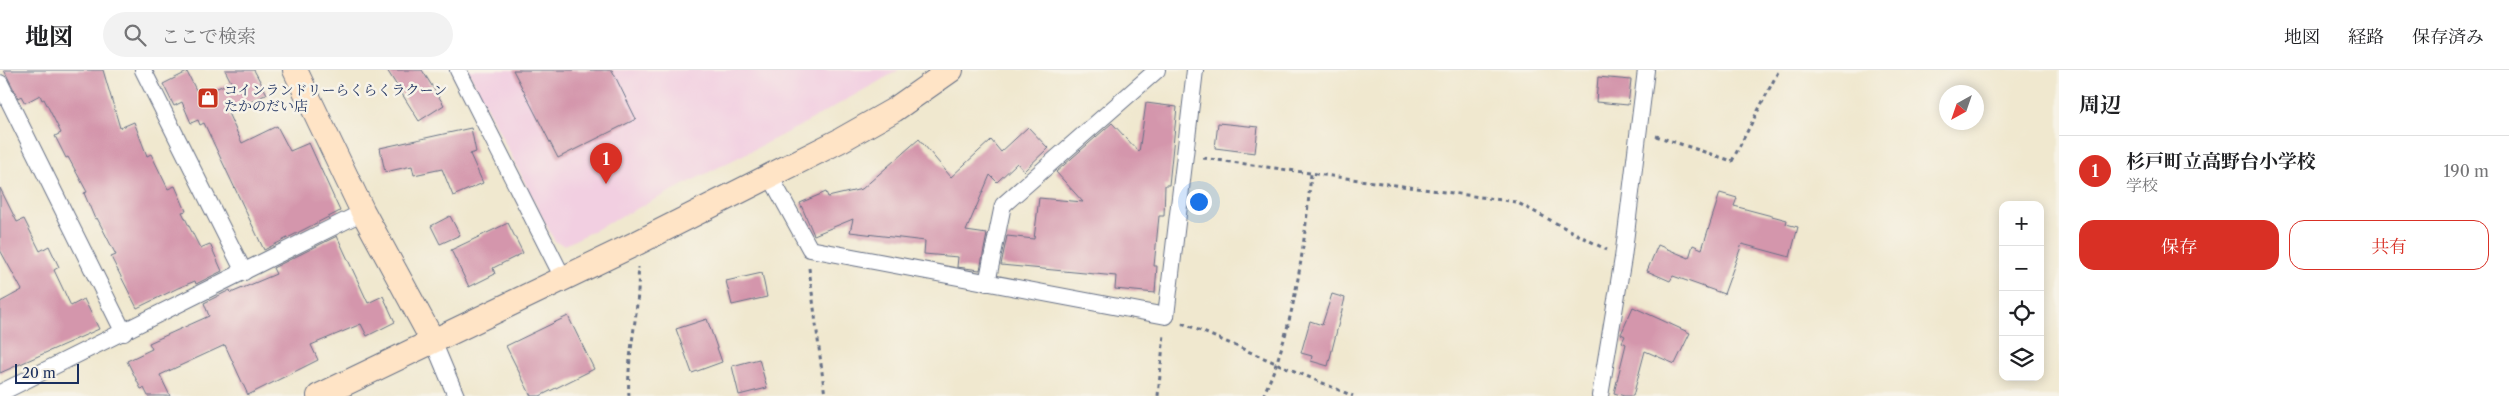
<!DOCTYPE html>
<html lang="ja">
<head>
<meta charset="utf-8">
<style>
	:root { --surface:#fff; --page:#f2f2f2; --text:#202124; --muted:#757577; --line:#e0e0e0; --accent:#d93025 }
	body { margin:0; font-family:"Libre Caslon Text","Noto Serif JP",serif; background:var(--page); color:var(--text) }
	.controls { position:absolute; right:15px; bottom:15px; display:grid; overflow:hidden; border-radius:10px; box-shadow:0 2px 12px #0003 }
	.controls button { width:45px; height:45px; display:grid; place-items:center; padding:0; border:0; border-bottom:1px solid var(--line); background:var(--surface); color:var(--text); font:25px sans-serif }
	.compass { position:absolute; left:1939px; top:15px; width:45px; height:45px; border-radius:50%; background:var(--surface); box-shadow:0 2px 12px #0003; rotate:220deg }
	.scale { position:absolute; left:15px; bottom:12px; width:64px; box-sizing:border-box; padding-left:5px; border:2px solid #1b2f5e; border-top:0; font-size:14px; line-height:18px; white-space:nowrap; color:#1b2f5e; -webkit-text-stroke:4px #f7f3e8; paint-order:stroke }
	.you { position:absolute; left:1198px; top:131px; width:18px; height:18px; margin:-12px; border:4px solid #fff; border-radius:50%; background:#1a73e8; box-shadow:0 0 0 8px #1a73e833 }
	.badge { display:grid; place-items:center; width:32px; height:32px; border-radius:50%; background:var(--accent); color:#fff; font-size:16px; font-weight:700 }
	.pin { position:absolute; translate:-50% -41px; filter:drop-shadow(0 1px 2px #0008) }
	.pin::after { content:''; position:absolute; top:26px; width:18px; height:15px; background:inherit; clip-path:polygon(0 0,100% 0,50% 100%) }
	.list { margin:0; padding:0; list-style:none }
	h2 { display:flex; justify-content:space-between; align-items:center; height:65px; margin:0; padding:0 20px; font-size:21px }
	h2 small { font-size:16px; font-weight:400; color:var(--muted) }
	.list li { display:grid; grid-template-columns:32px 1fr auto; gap:15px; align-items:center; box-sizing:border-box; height:70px; padding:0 20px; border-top:1px solid var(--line) }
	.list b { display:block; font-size:19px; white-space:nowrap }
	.list p { margin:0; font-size:16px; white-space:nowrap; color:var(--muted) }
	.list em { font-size:16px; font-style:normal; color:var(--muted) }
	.actions { display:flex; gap:10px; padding:15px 20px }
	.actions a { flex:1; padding:11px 0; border:1px solid var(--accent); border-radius:15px; text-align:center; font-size:18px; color:var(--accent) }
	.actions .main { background:var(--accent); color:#fff }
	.icon { flex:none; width:28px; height:28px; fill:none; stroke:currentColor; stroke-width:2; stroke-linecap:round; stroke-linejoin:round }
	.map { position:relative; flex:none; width:2059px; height:326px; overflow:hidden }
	header { display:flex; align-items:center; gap:30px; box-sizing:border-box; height:70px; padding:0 25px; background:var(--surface); border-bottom:1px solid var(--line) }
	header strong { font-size:24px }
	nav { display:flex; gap:28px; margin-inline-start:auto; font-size:18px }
	.search { width:350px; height:45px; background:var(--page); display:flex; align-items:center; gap:12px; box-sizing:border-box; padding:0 18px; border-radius:28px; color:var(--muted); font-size:19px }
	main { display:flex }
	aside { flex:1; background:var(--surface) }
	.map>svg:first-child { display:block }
	.built { fill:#f2cfe1 }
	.building { fill:#d496ac }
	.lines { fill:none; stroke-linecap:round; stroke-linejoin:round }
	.street-casing { stroke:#667086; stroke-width:18 }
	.secondary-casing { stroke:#667086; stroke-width:26 }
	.path { stroke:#667086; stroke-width:3; stroke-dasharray:4 4; stroke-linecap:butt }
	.street { stroke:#fff; stroke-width:16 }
	.secondary { stroke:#ffe4c6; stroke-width:24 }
	.labels { text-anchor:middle; stroke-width:5; stroke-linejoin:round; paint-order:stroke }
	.poi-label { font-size:14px; fill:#1b2f5e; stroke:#f7f3e8; text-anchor:start }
</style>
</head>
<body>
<header>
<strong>地図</strong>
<div class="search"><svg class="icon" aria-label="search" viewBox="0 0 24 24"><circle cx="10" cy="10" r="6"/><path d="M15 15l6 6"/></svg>ここで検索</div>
<nav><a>地図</a><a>経路</a><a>保存済み</a></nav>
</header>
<main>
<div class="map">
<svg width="2059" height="326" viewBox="0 0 2059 326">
	<rect width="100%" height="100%" fill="#f7f3e8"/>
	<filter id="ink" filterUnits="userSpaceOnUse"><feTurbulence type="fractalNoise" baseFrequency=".02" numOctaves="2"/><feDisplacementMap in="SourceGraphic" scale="10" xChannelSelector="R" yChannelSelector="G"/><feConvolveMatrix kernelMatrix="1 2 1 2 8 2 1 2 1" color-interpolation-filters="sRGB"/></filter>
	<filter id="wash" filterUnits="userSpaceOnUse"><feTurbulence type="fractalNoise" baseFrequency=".0096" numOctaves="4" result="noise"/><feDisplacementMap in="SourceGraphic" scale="20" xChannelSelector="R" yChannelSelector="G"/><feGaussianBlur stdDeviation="1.12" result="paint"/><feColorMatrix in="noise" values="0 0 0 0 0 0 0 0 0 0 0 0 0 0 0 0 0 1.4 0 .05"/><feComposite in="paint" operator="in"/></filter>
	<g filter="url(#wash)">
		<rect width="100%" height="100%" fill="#f0e8cf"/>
		<path class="built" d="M468 0H899L800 56 565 175 555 172Z"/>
		<g id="blocks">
			<g class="building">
				<path d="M4 0H103L120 58 134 52 147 86 151 84 168 119 175 116 186 141 182 142 200 178 210 174 222 201 196 214 195 211 178 218 137 238 111 187 116 185 97 148 95 149 84 123 87 122 68 87 66 88 55 66 61 63 44 29 42 30 40 25 25 33 21 26 18 28Z"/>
				<path d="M225 0H254L267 24 228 43 242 73 277 56 290 81 309 73 340 141 264 180 204 53 200 55 198 50 191 53 182 32 174 36 163 14 187 2 199 26 231 12Z"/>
				<path d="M387 0H422L444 35 419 51Z"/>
				<path d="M513 0H612L636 49 558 88Z"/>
				<path d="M1598 7 1631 10 1628 35 1596 32Z"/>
				<path d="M1146 33 1177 37 1169 115H1165L1164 146H1159L1154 196H1157L1155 223 1115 219 1116 206 1001 195 1007 166 1034 169 1039 128 1083 132 1056 102 1112 53 1139 82Z"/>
				<path d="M1218 53 1258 57 1255 83 1215 78Z"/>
				<path d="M1028 57 1048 78 1024 101 1017 93 997 112 990 105 966 161 987 164 980 200 957 197 958 187 924 184 925 171 850 162 853 149 814 165 800 133 826 122 828 127 862 119 919 69 951 107 991 70 1001 82Z"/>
				<path d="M471 58 476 82 470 84 483 113 453 126 442 99 414 105 412 96 385 102 380 78Z"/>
				<path d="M0 118 17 152 24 149 40 181 49 176 59 197 54 200 71 236 84 229 99 259 0 303V232L22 220 0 180Z"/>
				<path d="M1720 123 1737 128 1734 136 1787 150 1786 154 1798 157 1790 187 1742 174 1724 224 1673 206 1670 211 1647 201 1658 175 1689 188 1693 175 1702 179Z"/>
				<path d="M450 146 460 165 440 174 431 156Z"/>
				<path d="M508 153 523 183 493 198 495 204 469 217 451 180Z"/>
				<path d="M337 166 368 233 383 226 395 252 367 266 361 254 311 275 318 290 248 325 225 275 160 305 170 326H148L144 318 141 319 127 291 152 279 149 273 209 246 204 233 230 220 231 223 276 204 273 198Z"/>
				<path d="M762 203 767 227 732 235 726 211Z"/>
				<path d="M1332 224 1345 228 1328 296 1311 291 1312 286 1301 283 1310 251 1322 255Z"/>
				<path d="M1633 237 1690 263 1675 294 1645 281 1633 326H1624L1614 323 1626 274 1622 272 1625 266 1621 264Z"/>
				<path d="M568 246 594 299 540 326H531L506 276Z"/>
				<path d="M707 249 722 292 692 303 676 259Z"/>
				<path d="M759 289 767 318 739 325 732 296Z"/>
			</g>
		</g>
	</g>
	<g filter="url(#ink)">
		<use href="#blocks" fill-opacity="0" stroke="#667086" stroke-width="1"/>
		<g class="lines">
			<g class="street-casing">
				<g id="street">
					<path d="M143 0 244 202"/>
					<path d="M458 0 563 208"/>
					<path d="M0 13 124 263"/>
					<path d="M770 106 810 179 1166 246 1195 0"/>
					<path d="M987 213 1003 135 1157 0"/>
					<path d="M433 271 456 326"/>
					<path d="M0 323 363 142"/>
					<path d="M1600 326 1623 188 1646 0"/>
				</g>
			</g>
			<g class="secondary-casing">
				<g id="secondary">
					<path d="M295 0 363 142 433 271"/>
					<path d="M319 326 637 173 841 70 894 40 951 0"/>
				</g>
			</g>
			<g class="path">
				<path d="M1656 66 1732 91 1779 0"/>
				<path d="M1203 88 1516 132 1607 180"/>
				<path d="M809 198 825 326"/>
				<path d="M1182 253 1353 326"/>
				<path d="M629 326C626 283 641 240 638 197"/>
				<path d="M1158 326 1164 264"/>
				<path d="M1263 326C1295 257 1304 179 1311 104"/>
			</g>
			<use href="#street" class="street"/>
			<use href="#secondary" class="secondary"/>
		</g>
	</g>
	<defs>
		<g id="shop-square" transform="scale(1.125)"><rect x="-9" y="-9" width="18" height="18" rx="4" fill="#c8321e" stroke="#f7f3e8"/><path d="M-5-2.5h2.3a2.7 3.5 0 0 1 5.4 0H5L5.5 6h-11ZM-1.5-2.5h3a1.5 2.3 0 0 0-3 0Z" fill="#fff"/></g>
	</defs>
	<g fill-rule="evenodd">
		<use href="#shop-square" x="208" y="28"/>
	</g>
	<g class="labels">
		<g class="poi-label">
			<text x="224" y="25">コインランドリーらくらくラクーン<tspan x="224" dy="16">たかのだい店</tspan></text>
		</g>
	</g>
</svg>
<div class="controls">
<button>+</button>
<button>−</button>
<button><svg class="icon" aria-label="locate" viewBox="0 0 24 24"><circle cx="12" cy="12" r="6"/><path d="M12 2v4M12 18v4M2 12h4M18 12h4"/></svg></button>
<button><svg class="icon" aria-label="layers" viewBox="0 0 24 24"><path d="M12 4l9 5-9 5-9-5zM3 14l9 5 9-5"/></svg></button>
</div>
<svg class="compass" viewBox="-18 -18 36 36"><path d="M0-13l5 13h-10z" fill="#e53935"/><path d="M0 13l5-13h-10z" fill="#757577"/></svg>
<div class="scale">20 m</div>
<div class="you"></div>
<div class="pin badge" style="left:606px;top:114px">1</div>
</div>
<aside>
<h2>周辺<small></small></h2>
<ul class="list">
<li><span class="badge">1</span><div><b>杉戸町立高野台小学校</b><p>学校</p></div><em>190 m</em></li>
</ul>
<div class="actions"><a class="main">保存</a><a>共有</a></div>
</aside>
</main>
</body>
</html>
